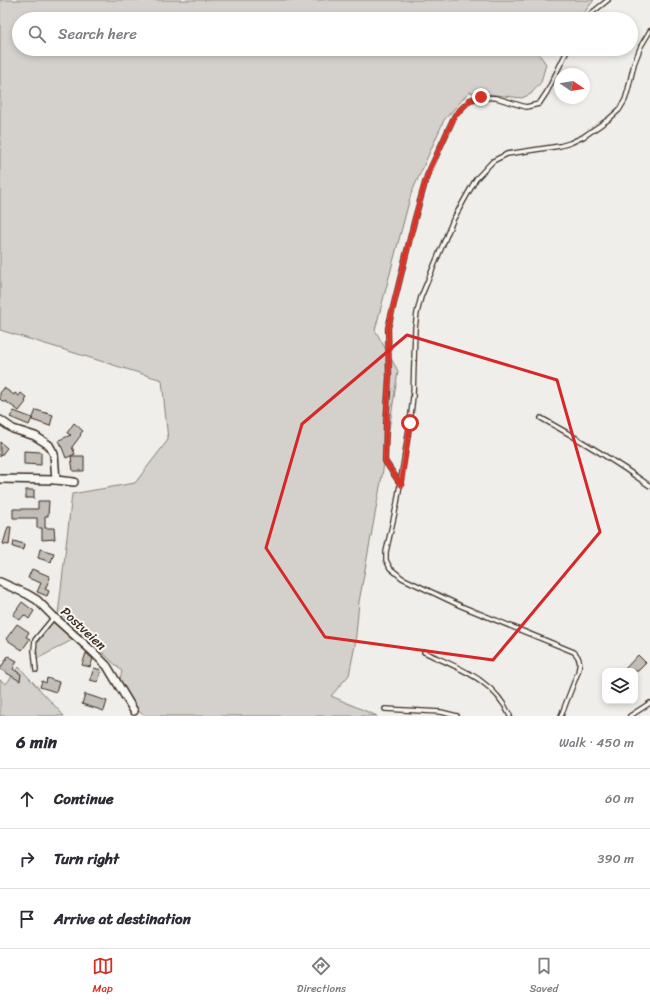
<!DOCTYPE html>
<html lang="en">
<head>
<meta charset="utf-8">
<style>
	:root { --surface:#fff; --page:#f7f7f7; --text:#2b2b33; --muted:#7c7c81; --line:#e1e1e2; --accent:#d93025 }
	body { margin:0; font-family:Sriracha,sans-serif; background:var(--page); color:var(--text) }
	.controls { position:absolute; right:12px; bottom:12px; display:grid; overflow:hidden; border-radius:8px; box-shadow:0 2px 6px #0003 }
	.controls button { width:36px; height:36px; display:grid; place-items:center; padding:0; border:0; border-bottom:1px solid var(--line); background:var(--surface); color:var(--text); font:20px sans-serif }
	.compass { position:absolute; left:554px; top:68px; width:36px; height:36px; border-radius:50%; background:var(--surface); box-shadow:0 2px 6px #0003; rotate:102deg }
	.stop { position:absolute; width:12px; height:12px; margin:-9px; border:3px solid #d93025; border-radius:50%; background:#fff }
	.stop.end { background:#d93025; border-color:#fff; box-shadow:0 1px 4px #0008 }
	.list { margin:0; padding:0; list-style:none }
	h2 { display:flex; justify-content:space-between; align-items:center; height:52px; margin:0; padding:0 16px; font-size:17px }
	h2 small { font-size:13px; font-weight:400; color:var(--muted) }
	.list li { display:grid; grid-template-columns:26px 1fr auto; gap:12px; align-items:center; box-sizing:border-box; height:60px; padding:0 16px; border-top:1px solid var(--line) }
	.list b { display:block; font-size:15px; white-space:nowrap }
	.list em { font-size:13px; font-style:normal; color:var(--muted) }
	.icon { flex:none; width:22px; height:22px; fill:none; stroke:currentColor; stroke-width:2; stroke-linecap:round; stroke-linejoin:round }
	.map { position:relative; flex:none; width:650px; height:716px; overflow:hidden }
	.search { position:absolute; background:var(--surface); box-shadow:0 2px 6px #0003; left:12px; right:12px; top:12px; height:44px; display:flex; align-items:center; gap:10px; box-sizing:border-box; padding:0 14px; border-radius:22px; color:var(--muted); font-size:15px }
	.sheet { height:232px; background:var(--surface) }
	nav { display:flex; justify-content:space-around; align-items:center; box-sizing:border-box; height:56px; border-top:1px solid var(--line); background:var(--surface); font-size:11px; color:var(--muted) }
	nav a { display:grid; justify-items:center; gap:2px }
	nav .on { color:var(--accent) }
	.map>svg:first-child { display:block }
	.green { fill:#d4d1cc; stroke:#887e75 }
	.building { fill:#c2bdb7; stroke:#3b2a1e }
	.lines { fill:none; stroke-linecap:round; stroke-linejoin:round }
	.service-casing { stroke:#3b2a1e; stroke-width:6 }
	.minor-casing { stroke:#3b2a1e; stroke-width:10 }
	.service { stroke:#f6f6f2; stroke-width:3.5 }
	.minor { stroke:#f6f6f2; stroke-width:7 }
	.route { stroke:#d93025; stroke-width:5 }
	.marked { fill:none; stroke:#d62828; stroke-width:3; stroke-linejoin:round }
	.labels { text-anchor:middle; stroke-width:4; stroke-linejoin:round; paint-order:stroke }
	.street-label { font-size:13px; fill:#3b2a1e; stroke:#f6f6f2 }
</style>
</head>
<body>
<div class="map">
<svg width="650" height="716" viewBox="0 0 650 716">
	<rect width="100%" height="100%" fill="#efeeea"/>
	<filter id="ink" filterUnits="userSpaceOnUse"><feTurbulence type="fractalNoise" baseFrequency=".025" numOctaves="2"/><feDisplacementMap in="SourceGraphic" scale="8" xChannelSelector="R" yChannelSelector="G"/><feConvolveMatrix kernelMatrix="1 2 1 2 8 2 1 2 1" color-interpolation-filters="sRGB"/></filter>
	<g filter="url(#ink)">
		<g class="green">
			<path d="M0 0H594L583 14 571 19H19V49H538V53L546 64 541 82 531 94 522 98 469 92 444 120 411 194 375 330 398 371 382 476 359 602 355 645 349 675 331 696 377 716H145L137 710 119 682 122 671 83 634 37 659 31 651 58 615 72 494 135 483 168 440 162 380 0 330Z"/>
			<path d="M19 667 64 716H0V680L6 684Z"/>
		</g>
		<g class="building">
			<path d="M4 388 14 395 15 393 19 396 21 393 27 398 25 401 26 402 19 411 5 401 4 403 0 399V393Z"/>
			<path d="M36 410 53 415 50 426 32 420Z"/>
			<path d="M14 411 32 418 29 425 10 417Z"/>
			<path d="M74 423 83 431 80 434 81 435 72 447 75 454 66 458 59 440 71 435 67 433Z"/>
			<path d="M0 442 7 448 0 457Z"/>
			<path d="M24 451 41 452V465L24 464Z"/>
			<path d="M71 456H84V471H73Z"/>
			<rect x="26" y="490" width="8" height="8"/>
			<path d="M38 501H49L48 516H45V528H54L55 539 42 540V528H37V518H13V509H38Z"/>
			<path d="M8 527H11L9 545 3 544Z"/>
			<path d="M14 541 24 544 23 550 13 547Z"/>
			<path d="M40 549 54 553 51 562 38 558Z"/>
			<path d="M32 569 49 576 50 578 45 589 49 591 47 596 37 592 41 583 28 578Z"/>
			<path d="M22 602 34 611 29 619 24 615 20 620 13 615Z"/>
			<path d="M17 624 29 632 26 637 30 639 22 650 6 639Z"/>
			<path d="M86 653 93 659 90 667 82 665Z"/>
			<path d="M638 655 646 663 638 671H623Z"/>
			<path d="M8 656 17 661 13 669 21 674 20 681 0 669Z"/>
			<path d="M94 668 101 670 98 682 90 680Z"/>
			<path d="M47 678 59 682 56 692 40 687 42 681 46 683Z"/>
			<path d="M85 694 107 701 104 711 82 704Z"/>
		</g>
		<g class="lines">
			<g class="service-casing">
				<g id="service">
					<path d="M584 19 608 0"/>
					<path d="M541 418C579 439 615 461 650 486"/>
					<path d="M401 485 385 461 386 424 389 377 388 328 415 218 427 176 455 115 470 100 481 97 496 98 526 107 539 104 547 92 568 49"/>
					<path d="M424 652C458 668 494 679 510 716"/>
					<path d="M36 670 34 650 35 640 54 617"/>
					<path d="M385 709 441 712 457 716"/>
					<path d="M561 716 578 672C580 664 581 659 574 652L461 606 402 578 390 568 386 560V552L397 503 410 423 413 396 415 328 417 313 421 297 453 220 476 179 493 161 507 154 560 146 570 143 583 137 609 119 619 110 625 100 628 90 634 64 641 46 650 31"/>
					<path d="M630 716 650 703"/>
				</g>
			</g>
			<g class="minor-casing">
				<g id="minor">
					<path d="M0 420 13 429 35 436 49 445 54 454 56 480"/>
					<path d="M0 479 56 480 74 482"/>
					<path d="M0 582 27 594 37 600 54 617 92 651 107 666 134 711"/>
				</g>
			</g>
			<use href="#service" class="service"/>
			<use href="#minor" class="minor"/>
		</g>
	</g>
	<g class="lines" filter="url(#ink)">
		<path class="route" d="M410 423 401 485 385 461 386 424 389 376 388 328 415 218 427 176 455 115 470 100 481 97"/>
	</g>
	<path class="marked" d="M407 335 557 380 600 532 493 660 325 637 266 548 302 424Z"/>
	<g class="labels">
		<g class="street-label">
			<text transform="translate(84 628) rotate(43)" y="5">Postveien</text>
		</g>
	</g>
</svg>
<div class="controls">
<button><svg class="icon" aria-label="layers" viewBox="0 0 24 24"><path d="M12 4l9 5-9 5-9-5zM3 14l9 5 9-5"/></svg></button>
</div>
<svg class="compass" viewBox="-18 -18 36 36"><path d="M0-13l5 13h-10z" fill="#e53935"/><path d="M0 13l5-13h-10z" fill="#7c7c81"/></svg>
<div class="stop" style="left:410px;top:423px"></div>
<div class="stop end" style="left:481px;top:97px"></div>
<div class="search"><svg class="icon" aria-label="search" viewBox="0 0 24 24"><circle cx="10" cy="10" r="6"/><path d="M15 15l6 6"/></svg>Search here</div>
</div>
<section class="sheet">
<h2>6 min<small>Walk · 450 m</small></h2>
<ul class="list">
<li><svg class="icon" aria-label="ahead" viewBox="0 0 24 24"><path d="M12 20V5M6 11l6-6 6 6"/></svg><div><b>Continue</b></div><em>60 m</em></li>
<li><svg class="icon" aria-label="right" viewBox="0 0 24 24"><path d="M7 20v-9h11M14 6l5 5-5 5"/></svg><div><b>Turn right</b></div><em>390 m</em></li>
<li><svg class="icon" aria-label="arrive" viewBox="0 0 24 24"><path d="M6 21V4h12l-3 4 3 4H6"/></svg><div><b>Arrive at destination</b></div></li>
</ul>
</section>
<nav>
<a class="on"><svg class="icon" aria-label="map" viewBox="0 0 24 24"><path d="M3 6l6-2 6 2 6-2v14l-6 2-6-2-6 2zM9 4v14M15 6v14"/></svg>Map</a>
<a><svg class="icon" aria-label="directions" viewBox="0 0 24 24"><path d="M12 3l9 9-9 9-9-9zM9 14v-3h6M13 9l2 2-2 2"/></svg>Directions</a>
<a><svg class="icon" aria-label="saved" viewBox="0 0 24 24"><path d="M7 4h10v16l-5-4-5 4z"/></svg>Saved</a>
</nav>
</body>
</html>
